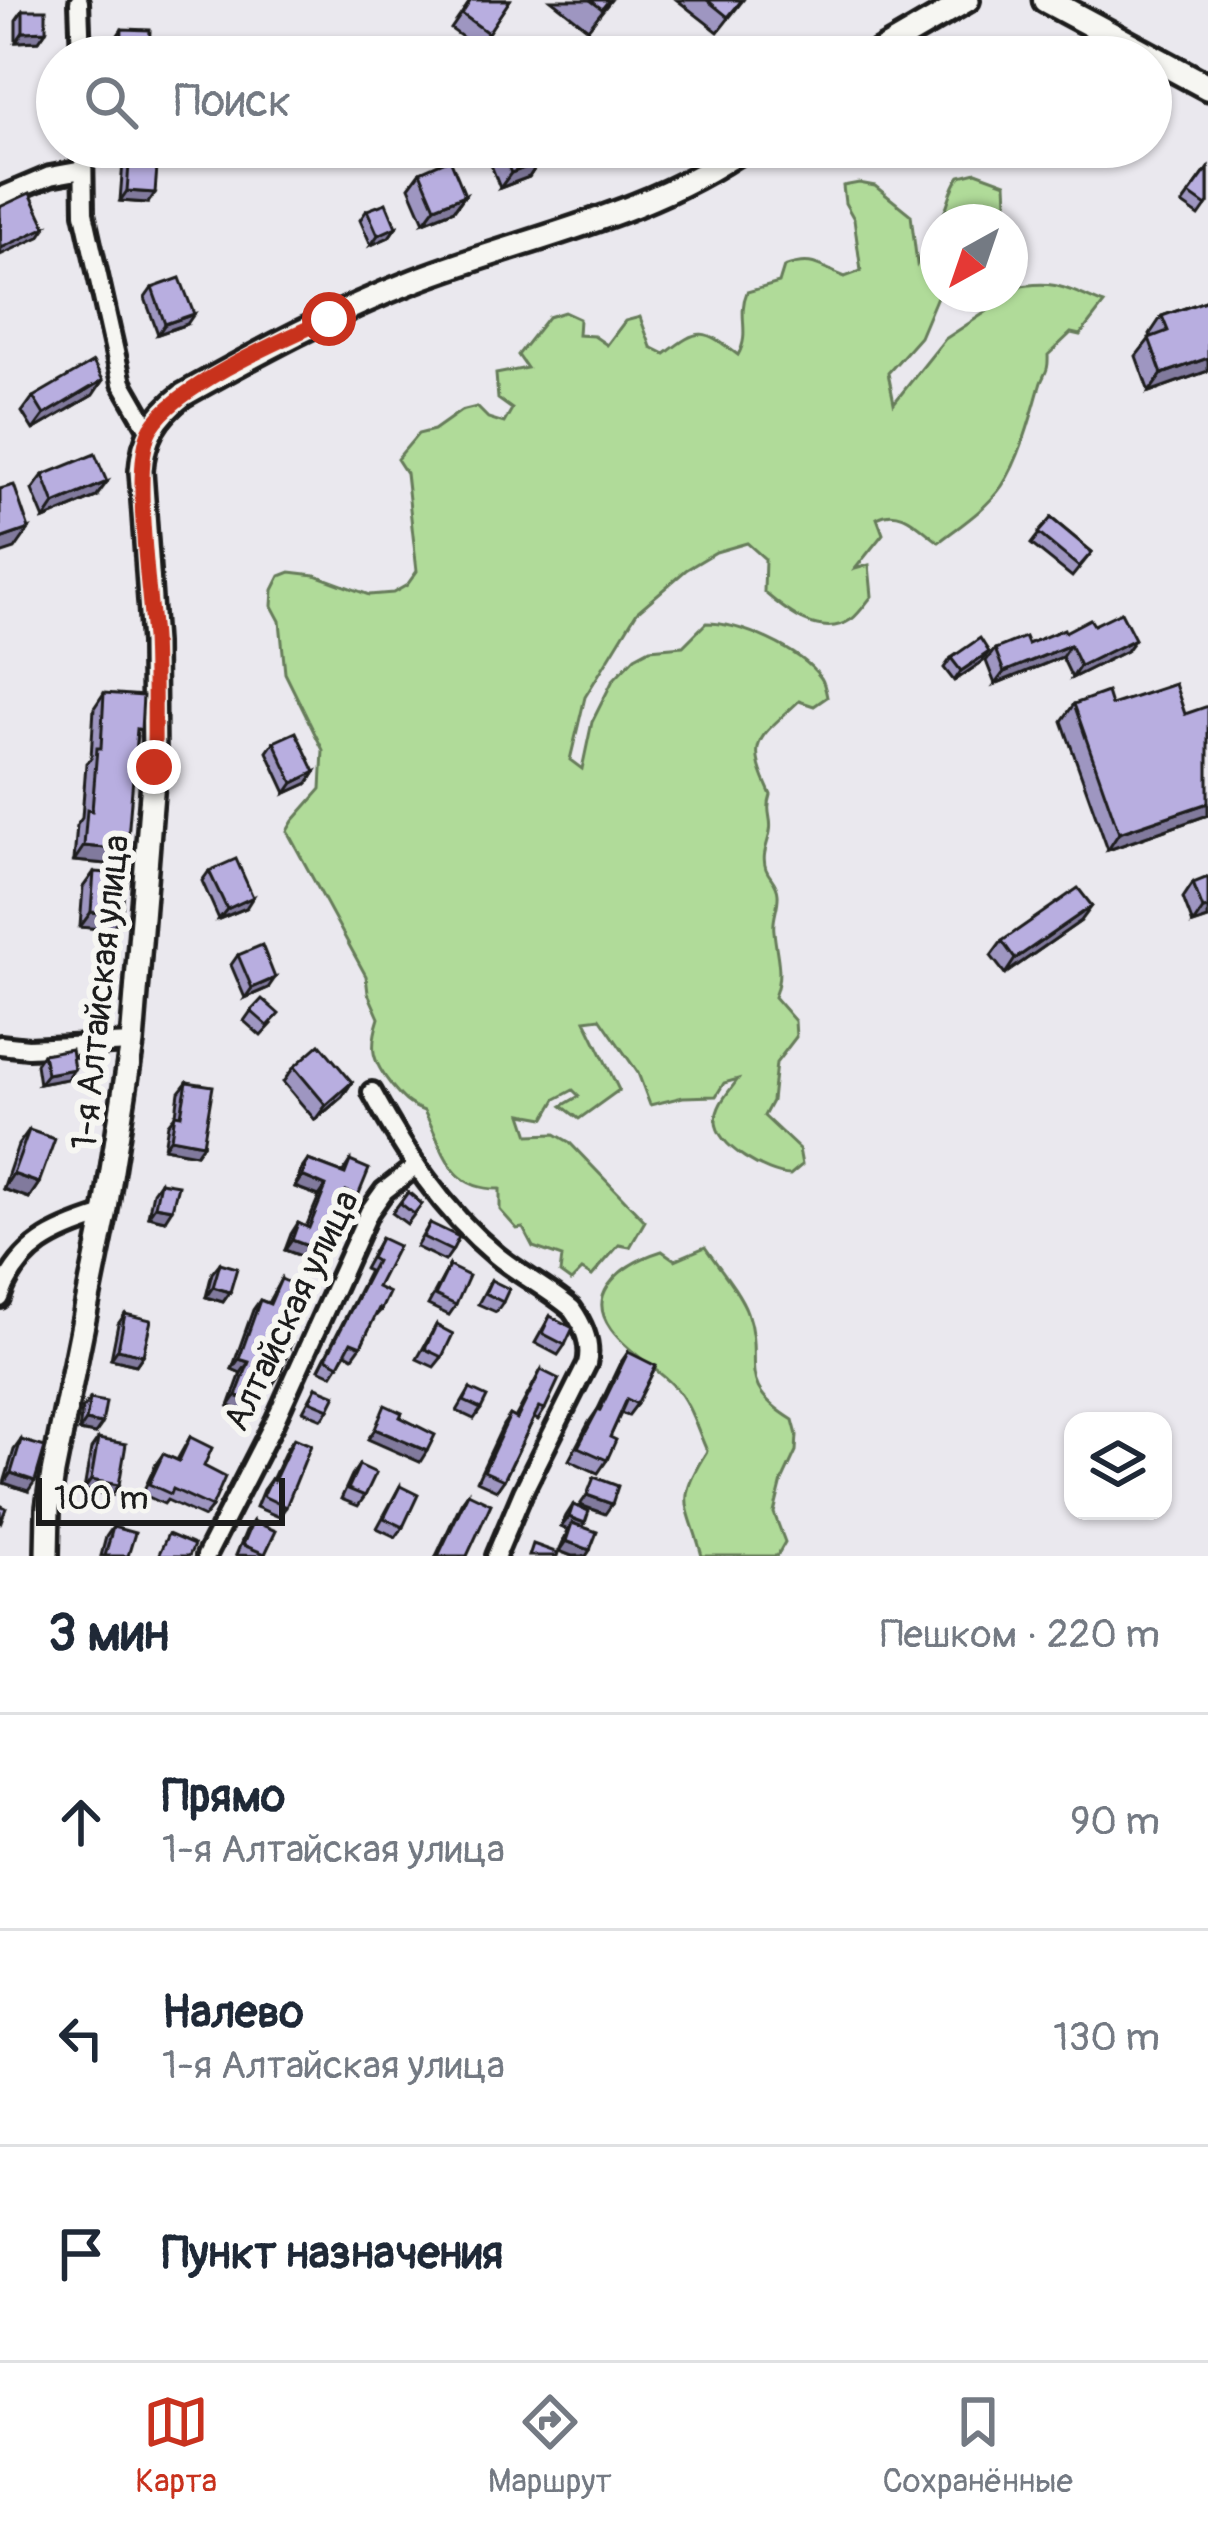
<!DOCTYPE html>
<html lang="ru">
<head>
<meta charset="utf-8">
<style>
	:root { --surface:#fff; --page:#f2f2f3; --text:#1f2937; --muted:#747a83; --line:#e0e1e3; --accent:#c8321e }
	body { margin:0; font-family:Pangolin,sans-serif; background:var(--page); color:var(--text) }
	.controls { position:absolute; right:36px; bottom:36px; display:grid; overflow:hidden; border-radius:24px; box-shadow:0 3px 9px #0004 }
	.controls button { width:108px; height:108px; display:grid; place-items:center; padding:0; border:0; border-bottom:3px solid var(--line); background:var(--surface); color:var(--text); font:60px sans-serif }
	.compass { position:absolute; left:920px; top:204px; width:108px; height:108px; border-radius:50%; background:var(--surface); box-shadow:0 3px 9px #0004; rotate:220deg }
	.scale { position:absolute; left:36px; bottom:30px; width:249px; box-sizing:border-box; padding-left:12px; border:6px solid #1c1c1c; border-top:0; font-size:33px; line-height:42px; white-space:nowrap; color:#1c1c1c; -webkit-text-stroke:9px #f6f6f2; paint-order:stroke }
	.stop { position:absolute; width:36px; height:36px; margin:-27px; border:9px solid #c8321e; border-radius:50%; background:#fff }
	.stop.end { background:#c8321e; border-color:#fff; box-shadow:0 3px 12px #0008 }
	.list { margin:0; padding:0; list-style:none }
	h2 { display:flex; justify-content:space-between; align-items:center; height:156px; margin:0; padding:0 48px; font-size:51px }
	h2 small { font-size:39px; font-weight:400; color:var(--muted) }
	.list li { display:grid; grid-template-columns:78px 1fr auto; gap:36px; align-items:center; box-sizing:border-box; height:216px; padding:0 48px; border-top:3px solid var(--line) }
	.list b { display:block; font-size:45px; white-space:nowrap }
	.list p { margin:0; font-size:39px; white-space:nowrap; color:var(--muted) }
	.list em { font-size:39px; font-style:normal; color:var(--muted) }
	.icon { flex:none; width:66px; height:66px; fill:none; stroke:currentColor; stroke-width:2; stroke-linecap:round; stroke-linejoin:round }
	.map { position:relative; flex:none; width:1208px; height:1556px; overflow:hidden }
	.search { position:absolute; background:var(--surface); box-shadow:0 3px 9px #0004; left:36px; right:36px; top:36px; height:132px; display:flex; align-items:center; gap:30px; box-sizing:border-box; padding:0 42px; border-radius:66px; color:var(--muted); font-size:45px }
	.sheet { height:804px; background:var(--surface) }
	nav { display:flex; justify-content:space-around; align-items:center; box-sizing:border-box; height:168px; border-top:3px solid var(--line); background:var(--surface); font-size:33px; color:var(--muted) }
	nav a { display:grid; justify-items:center; gap:6px }
	nav .on { color:var(--accent) }
	.map>svg:first-child { display:block }
	.green { fill:#b0db99; stroke:#667c5a; stroke-width:3 }
	.lines { fill:none; stroke-linecap:round; stroke-linejoin:round }
	.minor-casing { stroke:#1c1c1c; stroke-width:26 }
	.tertiary-casing { stroke:#1c1c1c; stroke-width:30 }
	.secondary-casing { stroke:#1c1c1c; stroke-width:33 }
	.minor { stroke:#f6f6f2; stroke-width:16 }
	.tertiary { stroke:#f6f6f2; stroke-width:21 }
	.secondary { stroke:#f6f6f2; stroke-width:24 }
	.wall { fill:#9e96c1; stroke:#1c1c1c; stroke-width:3 }
	.shaded-wall { fill:#817a9d; stroke:#1c1c1c; stroke-width:3 }
	.building { fill:#b8aee0; stroke:#1c1c1c; stroke-width:3 }
	.route { stroke:#c8321e; stroke-width:15 }
	.labels { text-anchor:middle; stroke-width:12; stroke-linejoin:round; paint-order:stroke }
	.street-label { font-size:36px; fill:#1c1c1c; stroke:#f6f6f2 }
</style>
</head>
<body>
<div class="map">
<svg width="1208" height="1556" viewBox="0 0 1208 1556">
	<rect width="100%" height="100%" fill="#eae8ee"/>
	<filter id="ink" filterUnits="userSpaceOnUse"><feTurbulence type="fractalNoise" baseFrequency=".00833" numOctaves="2"/><feDisplacementMap in="SourceGraphic" scale="24" xChannelSelector="R" yChannelSelector="G"/><feConvolveMatrix kernelMatrix="1 2 1 2 8 2 1 2 1" color-interpolation-filters="sRGB"/></filter>
	<g filter="url(#ink)">
		<g class="green">
			<path d="M976 172 1006 183 1008 222H940C949 206 949 190 960 176Z"/>
			<path d="M859 183 875 186 911 215 917 264 938 226V294L920 337 888 373 894 403 945 339 986 312 1003 294H1010V288C1055 279 1063 287 1104 304L1080 335 1071 333 1048 355C1049 375 1043 372 1039 389 1031 418 1019 461 1002 486 986 509 961 525 939 542 919 528 901 505 877 518L883 534 855 569 869 565 872 596C866 603 859 614 852 619 821 640 787 612 764 592L765 559 747 543 716 552 686 570 637 612 585 697 570 760 582 769 592 722 613 680 635 657 650 649 683 646 706 623C741 623 800 649 821 678 824 682 826 692 827 697L814 706 799 701C758 740 745 740 771 795 765 814 773 818 770 832 768 844 761 855 766 869 770 879 777 882 778 894 779 907 772 918 774 931 776 956 784 972 774 997L795 1021 796 1037 776 1063 772 1101 764 1116 799 1149 802 1165 790 1175C767 1174 717 1147 716 1121 716 1104 730 1091 738 1079L724 1083 716 1096 683 1097 650 1105 638 1073 600 1018 585 1020 619 1090 579 1119 562 1106 579 1096 573 1090 556 1099 545 1118 522 1114 529 1135 555 1134 569 1142 645 1221 630 1247 619 1245 592 1276 582 1270 571 1281 560 1273 562 1257 533 1247 523 1228 517 1229 500 1210V1189C447 1190 445 1149 424 1111 408 1105 402 1098 392 1086 372 1061 369 1049 379 1018L368 993 366 976 287 831 293 821 321 789 323 750 285 673 280 621 272 606 273 590 280 576 290 572 315 575 369 595 393 593 407 585 417 571 406 473 397 459 418 434 434 430 461 411 477 407 488 418 504 423 512 409 498 399 496 374 527 368 518 355 548 317 564 312 579 319 578 335 594 336 607 345 625 321 640 317 651 347 665 354C700 326 704 329 738 355 751 333 737 316 747 292L779 283 784 267C814 256 819 267 845 277L861 271 854 219 845 203 843 186Z"/>
			<path d="M705 1247C717 1265 740 1292 747 1312 765 1365 732 1382 793 1420L797 1435 796 1451 782 1481 774 1513 785 1542 777 1556H702C688 1503 674 1503 707 1451 697 1429 690 1402 673 1385 649 1360 581 1326 608 1286 620 1268 643 1257 662 1251L675 1260Z"/>
		</g>
		<g class="lines">
			<g class="minor-casing">
				<g id="minor">
					<path d="M79 2 81 57"/>
					<path d="M83 147 84 213 122 383 149 430"/>
					<path d="M0 197 50 176 83 170"/>
					<path d="M0 1045 28 1048 132 1043"/>
					<path d="M372 1092C406 1154 441 1209 496 1255 520 1275 549 1289 572 1309 584 1326 592 1344 587 1364L523 1492 496 1556"/>
					<path d="M0 1298C18 1246 56 1230 105 1215"/>
					<path d="M206 1556 275 1421 369 1212 384 1191 415 1167"/>
				</g>
			</g>
			<g class="tertiary-casing">
				<g id="tertiary">
					<path d="M870 57 968 0"/>
					<path d="M47 1556 48 1508 53 1473 105 1215 132 1043 154 768 153 643 141 471C143 437 156 416 183 395 258 353 334 312 414 281 525 238 647 217 746 147"/>
				</g>
			</g>
			<g class="secondary-casing">
				<path id="secondary" d="M1046 0 1208 87"/>
			</g>
			<use href="#minor" class="minor"/>
			<use href="#tertiary" class="tertiary"/>
			<use href="#secondary" class="secondary"/>
		</g>
		<g class="wall">
			<path d="M471 0H510L477 48 451 29Z"/>
			<path d="M551 0H611L588 29Z"/>
			<path d="M677 0H743L718 32Z"/>
			<path d="M23 10 46 31 39 41 16 42V20Z"/>
			<path d="M122 29 149 57H115V39Z"/>
			<path d="M484 147H533L539 162 529 177 500 188Z"/>
			<path d="M130 152 148 203 120 201 123 162Z"/>
			<path d="M1208 168V203L1199 216 1182 204Z"/>
			<path d="M420 172 465 195 454 210 424 222 409 187Z"/>
			<path d="M367 210 396 227 389 237 371 245 360 220Z"/>
			<path d="M152 288 187 324 158 334 145 298Z"/>
			<path d="M1208 300V371L1149 392 1136 356 1151 337 1150 334 1162 316Z"/>
			<path d="M93 395 33 430 22 412 33 397Z"/>
			<path d="M43 475 96 497 44 519 32 490Z"/>
			<path d="M1051 518 1092 552 1072 577 1031 544Z"/>
			<path d="M1094 625 1126 651 1072 678 1062 657 995 684 986 661 995 649 1028 644 1065 632Z"/>
			<path d="M951 658 982 662 954 681 944 668Z"/>
			<path d="M104 693 137 736 117 865 74 861 77 825 82 818 86 763 91 758 94 708Z"/>
			<path d="M1074 704 1111 705 1185 714 1208 815 1108 850 1062 721Z"/>
			<path d="M274 742 315 772 308 783 286 793 267 752Z"/>
			<path d="M209 871 246 908 219 919 202 881Z"/>
			<path d="M94 872 122 915 111 930 80 927 83 887Z"/>
			<path d="M1193 883 1208 919 1193 924 1183 898Z"/>
			<path d="M1081 921 1005 974 991 956 1002 941Z"/>
			<path d="M238 955 268 988 245 998 231 965Z"/>
			<path d="M251 1011 272 1024 261 1036 244 1021Z"/>
			<path d="M43 1054 74 1069 67 1079 39 1084 36 1064Z"/>
			<path d="M294 1067 352 1082 342 1097 315 1120 283 1082Z"/>
			<path d="M187 1082 203 1144 196 1154 164 1148 168 1124 176 1114 179 1092Z"/>
			<path d="M29 1130 39 1183 29 1198 3 1189 18 1145Z"/>
			<path d="M308 1160 342 1173 350 1161 351 1206 342 1203 324 1252 317 1262 285 1250 291 1234 298 1223 306 1227 319 1196 295 1187 301 1170Z"/>
			<path d="M160 1182 165 1220 148 1216 153 1192Z"/>
			<path d="M408 1192 422 1204 407 1224 392 1213Z"/>
			<path d="M430 1223 452 1251 445 1261 416 1247Z"/>
			<path d="M381 1238 377 1287 381 1310 373 1319 361 1346 353 1357 346 1353 332 1375 319 1369 369 1271 364 1269Z"/>
			<path d="M220 1263 230 1292 223 1302 206 1297 212 1273Z"/>
			<path d="M449 1266 456 1305 449 1315 428 1305Z"/>
			<path d="M281 1279 287 1311 278 1339 273 1384 268 1382 253 1415 229 1406 241 1373 232 1369 253 1310 260 1300 268 1303Z"/>
			<path d="M491 1280 503 1302 496 1312 478 1304Z"/>
			<path d="M125 1314 143 1355 136 1365 111 1359 118 1324Z"/>
			<path d="M550 1316 565 1345 558 1355 535 1343Z"/>
			<path d="M436 1325 442 1357 434 1367 417 1359Z"/>
			<path d="M628 1352 637 1404 628 1416 621 1413 610 1437 607 1460 598 1473 569 1460 589 1422 598 1409 619 1365Z"/>
			<path d="M541 1370 545 1409 538 1420 534 1418 504 1480 497 1490 477 1481 503 1425 510 1415 515 1418Z"/>
			<path d="M316 1387 329 1409 322 1419 303 1411Z"/>
			<path d="M470 1389 481 1409 474 1419 457 1411Z"/>
			<path d="M90 1399 95 1434 79 1431 82 1409Z"/>
			<path d="M190 1437 204 1466 212 1507 204 1517 167 1500 164 1504 142 1494 156 1464 163 1454 177 1460Z"/>
			<path d="M294 1438 286 1507 279 1517 256 1507 263 1490 271 1479 272 1480 287 1448Z"/>
			<path d="M98 1439 112 1495 84 1490 91 1449Z"/>
			<path d="M21 1440 28 1491 4 1483 14 1450Z"/>
			<path d="M359 1465 365 1496 358 1506 341 1499 352 1475Z"/>
			<path d="M400 1486 403 1527 396 1537 377 1528Z"/>
			<path d="M468 1493 467 1556H436L461 1503Z"/>
			<path d="M573 1505 590 1550 586 1556H572L559 1551 568 1530 561 1527 566 1516Z"/>
			<path d="M253 1521 265 1554 264 1556 236 1555 246 1531Z"/>
			<path d="M113 1527 128 1556H101L106 1537Z"/>
		</g>
		<g class="shaded-wall">
			<path d="M46 31 39 41 16 42 23 32Z"/>
			<path d="M539 162 529 177 500 188 511 173Z"/>
			<path d="M127 191 155 193 148 203 120 201Z"/>
			<path d="M465 195 454 210 424 222 435 207Z"/>
			<path d="M46 227 39 237 0 255 1 248Z"/>
			<path d="M396 227 389 237 371 245 378 235Z"/>
			<path d="M194 314 187 324 158 334 165 324Z"/>
			<path d="M1208 358V371L1149 392 1162 374Z"/>
			<path d="M103 380 93 395 33 430 44 415Z"/>
			<path d="M107 482 96 497 44 519 54 504Z"/>
			<path d="M29 529 15 549 0 554V539Z"/>
			<path d="M1135 639 1126 651 1072 678 1080 666Z"/>
			<path d="M1070 645 1062 657 995 684 1004 672Z"/>
			<path d="M989 652 982 662 954 681 961 671Z"/>
			<path d="M315 772 308 783 286 793 293 783Z"/>
			<path d="M1208 803V815L1108 850 1119 833Z"/>
			<path d="M84 846 127 850 117 865 74 861Z"/>
			<path d="M253 897 246 908 219 919 227 909Z"/>
			<path d="M1092 906 1081 921 1005 974 1015 959Z"/>
			<path d="M1208 908V919L1193 924 1203 909Z"/>
			<path d="M91 912 122 915 111 930 80 927Z"/>
			<path d="M275 978 268 988 245 998 252 988Z"/>
			<path d="M74 1069 67 1079 39 1084 47 1074Z"/>
			<path d="M352 1082 342 1097 315 1120 326 1105Z"/>
			<path d="M171 1138 203 1144 196 1154 164 1148Z"/>
			<path d="M13 1174 39 1183 29 1198 3 1189Z"/>
			<path d="M302 1176 326 1186 319 1196 295 1187Z"/>
			<path d="M346 1191 358 1196 351 1206 339 1201Z"/>
			<path d="M155 1206 172 1209 165 1220 148 1216Z"/>
			<path d="M292 1240 324 1252 317 1262 285 1250Z"/>
			<path d="M213 1287 230 1292 223 1302 206 1297Z"/>
			<path d="M118 1349 143 1355 136 1365 111 1359Z"/>
			<path d="M239 1359 249 1362 241 1373 232 1369Z"/>
			<path d="M272 1371 280 1374 273 1384 265 1381Z"/>
			<path d="M236 1396 260 1405 253 1415 229 1406Z"/>
			<path d="M86 1421 102 1424 95 1434 79 1431Z"/>
			<path d="M375 1429 427 1451 420 1462 368 1439Z"/>
			<path d="M11 1473 35 1481 28 1491 4 1483Z"/>
			<path d="M91 1480 119 1485 112 1495 84 1490Z"/>
			<path d="M587 1495 612 1504 605 1514 580 1505Z"/>
			<path d="M569 1517 585 1523 578 1533 572 1523 568 1530 561 1527Z"/>
			<path d="M566 1541 590 1550 586 1556H572L559 1551Z"/>
		</g>
		<g class="building">
			<path d="M471 0H510L488 33 462 14Z"/>
			<path d="M590 0H609L602 9Z"/>
			<path d="M707 0H742L728 17Z"/>
			<path d="M23 10H46V31L23 32Z"/>
			<path d="M122 29 150 30 149 57H121Z"/>
			<path d="M500 147H533L539 162 511 173Z"/>
			<path d="M130 152 158 154 155 193 127 191Z"/>
			<path d="M450 159 465 195 435 207 420 172Z"/>
			<path d="M1208 168V203L1206 206 1189 194Z"/>
			<path d="M30 193 46 227 1 248 0 207Z"/>
			<path d="M386 203 396 227 378 235 367 210Z"/>
			<path d="M180 278 194 314 165 324 152 288Z"/>
			<path d="M1208 300V358L1162 374 1149 338 1168 331 1162 316Z"/>
			<path d="M93 362 103 380 44 415 33 397Z"/>
			<path d="M95 454 107 482 54 504 43 475Z"/>
			<path d="M14 485 29 529 0 539V489Z"/>
			<path d="M1051 518 1092 552 1079 567 1038 533Z"/>
			<path d="M1121 612 1135 639 1080 666 1070 645 1004 672 995 649 1025 637 1028 644 1064 629 1065 632 1090 619 1094 625Z"/>
			<path d="M980 638 989 652 961 671 951 658Z"/>
			<path d="M1175 684 1185 714 1208 706V803L1119 833 1074 704 1107 692 1111 705Z"/>
			<path d="M104 693 143 696 141 730 137 729 127 850 84 846 87 810 92 811 97 748H101Z"/>
			<path d="M296 732 315 772 293 783 274 742Z"/>
			<path d="M236 859 253 897 227 909 209 871Z"/>
			<path d="M94 872 125 874 122 915 91 912Z"/>
			<path d="M1208 877V908L1203 909 1193 883Z"/>
			<path d="M1078 888 1092 906 1015 959 1002 941Z"/>
			<path d="M262 945 275 978 252 988 238 955Z"/>
			<path d="M262 999 279 1014 268 1026 251 1011Z"/>
			<path d="M320 1044 352 1082 326 1105 294 1067Z"/>
			<path d="M71 1049 74 1069 47 1074 43 1054Z"/>
			<path d="M187 1082 213 1086 203 1144 171 1138 175 1114 181 1115Z"/>
			<path d="M29 1130 55 1139 39 1183 13 1174Z"/>
			<path d="M308 1160 345 1174 350 1161 369 1169 358 1196 346 1191 324 1252 292 1240 298 1223 309 1228 326 1186 302 1176Z"/>
			<path d="M160 1182 178 1185 172 1209 155 1206Z"/>
			<path d="M408 1192 422 1204 414 1214 400 1203Z"/>
			<path d="M430 1223 459 1237 452 1251 423 1237Z"/>
			<path d="M381 1238 398 1246 377 1287 389 1293 381 1310 379 1308 361 1346 351 1342 339 1365 326 1358 376 1261 371 1258Z"/>
			<path d="M220 1263 237 1268 230 1292 213 1287Z"/>
			<path d="M449 1266 469 1276 456 1305 435 1295Z"/>
			<path d="M281 1279 297 1286 287 1311 289 1312 278 1339 291 1344 280 1374 272 1371 260 1405 236 1396 249 1362 239 1359 260 1300 270 1304Z"/>
			<path d="M491 1280 509 1289 503 1302 485 1293Z"/>
			<path d="M125 1314 151 1320 143 1355 118 1349Z"/>
			<path d="M550 1316 573 1328 565 1345 542 1333Z"/>
			<path d="M436 1325 453 1334 442 1357 425 1349Z"/>
			<path d="M628 1352 656 1366 637 1404 627 1399 610 1437 616 1440 607 1460 578 1447 598 1409 600 1410Z"/>
			<path d="M541 1370 559 1379 545 1409 539 1407 504 1480 484 1471 510 1415 517 1419Z"/>
			<path d="M316 1387 336 1395 329 1409 310 1401Z"/>
			<path d="M470 1389 487 1397 481 1409 464 1401Z"/>
			<path d="M90 1399 106 1402 102 1424 86 1421Z"/>
			<path d="M385 1405 402 1413 400 1417 435 1435 427 1451 375 1429Z"/>
			<path d="M190 1437 212 1448 204 1466 225 1477 212 1507 173 1489 171 1494 149 1484 163 1454 179 1461Z"/>
			<path d="M294 1438 311 1445 286 1507 263 1496 271 1479 274 1481Z"/>
			<path d="M98 1439 126 1444 119 1485 91 1480Z"/>
			<path d="M21 1440 45 1447 35 1481 11 1473Z"/>
			<path d="M359 1465 376 1473 365 1496 348 1489Z"/>
			<path d="M594 1477 618 1486 612 1504 587 1495Z"/>
			<path d="M400 1486 418 1495 403 1527 384 1518Z"/>
			<path d="M468 1493 491 1504 467 1556H438Z"/>
			<path d="M0 1505 6 1508 0 1524Z"/>
			<path d="M573 1505 589 1511 585 1523 569 1517Z"/>
			<path d="M253 1521 276 1531 265 1554 243 1545Z"/>
			<path d="M572 1523 597 1532 590 1550 566 1541Z"/>
			<path d="M113 1527 135 1533 128 1556H105Z"/>
			<path d="M168 1534 194 1545 189 1556H158Z"/>
			<path d="M533 1544 558 1553 557 1556H529Z"/>
		</g>
	</g>
	<g class="lines" filter="url(#ink)">
		<path class="route" d="M154 767C154 724 155 681 153 638 150 593 131 462 151 428 177 385 282 340 329 319"/>
	</g>
	<g class="labels">
		<g class="street-label">
			<text transform="translate(99 992) rotate(-84)" y="13">1-я Алтайская улица</text>
			<text transform="translate(290 1310) rotate(-64)" y="13">Алтайская улица</text>
		</g>
	</g>
</svg>
<div class="controls">
<button><svg class="icon" aria-label="layers" viewBox="0 0 24 24"><path d="M12 4l9 5-9 5-9-5zM3 14l9 5 9-5"/></svg></button>
</div>
<svg class="compass" viewBox="-18 -18 36 36"><path d="M0-13l5 13h-10z" fill="#e53935"/><path d="M0 13l5-13h-10z" fill="#747a83"/></svg>
<div class="scale">100 m</div>
<div class="stop" style="left:329px;top:319px"></div>
<div class="stop end" style="left:154px;top:767px"></div>
<div class="search"><svg class="icon" aria-label="search" viewBox="0 0 24 24"><circle cx="10" cy="10" r="6"/><path d="M15 15l6 6"/></svg>Поиск</div>
</div>
<section class="sheet">
<h2>3 мин<small>Пешком · 220 m</small></h2>
<ul class="list">
<li><svg class="icon" aria-label="ahead" viewBox="0 0 24 24"><path d="M12 20V5M6 11l6-6 6 6"/></svg><div><b>Прямо</b><p>1-я Алтайская улица</p></div><em>90 m</em></li>
<li><svg class="icon" aria-label="left" viewBox="0 0 24 24"><path d="M17 20v-9H6M10 6l-5 5 5 5"/></svg><div><b>Налево</b><p>1-я Алтайская улица</p></div><em>130 m</em></li>
<li><svg class="icon" aria-label="arrive" viewBox="0 0 24 24"><path d="M6 21V4h12l-3 4 3 4H6"/></svg><div><b>Пункт назначения</b></div></li>
</ul>
</section>
<nav>
<a class="on"><svg class="icon" aria-label="map" viewBox="0 0 24 24"><path d="M3 6l6-2 6 2 6-2v14l-6 2-6-2-6 2zM9 4v14M15 6v14"/></svg>Карта</a>
<a><svg class="icon" aria-label="directions" viewBox="0 0 24 24"><path d="M12 3l9 9-9 9-9-9zM9 14v-3h6M13 9l2 2-2 2"/></svg>Маршрут</a>
<a><svg class="icon" aria-label="saved" viewBox="0 0 24 24"><path d="M7 4h10v16l-5-4-5 4z"/></svg>Сохранённые</a>
</nav>
</body>
</html>
